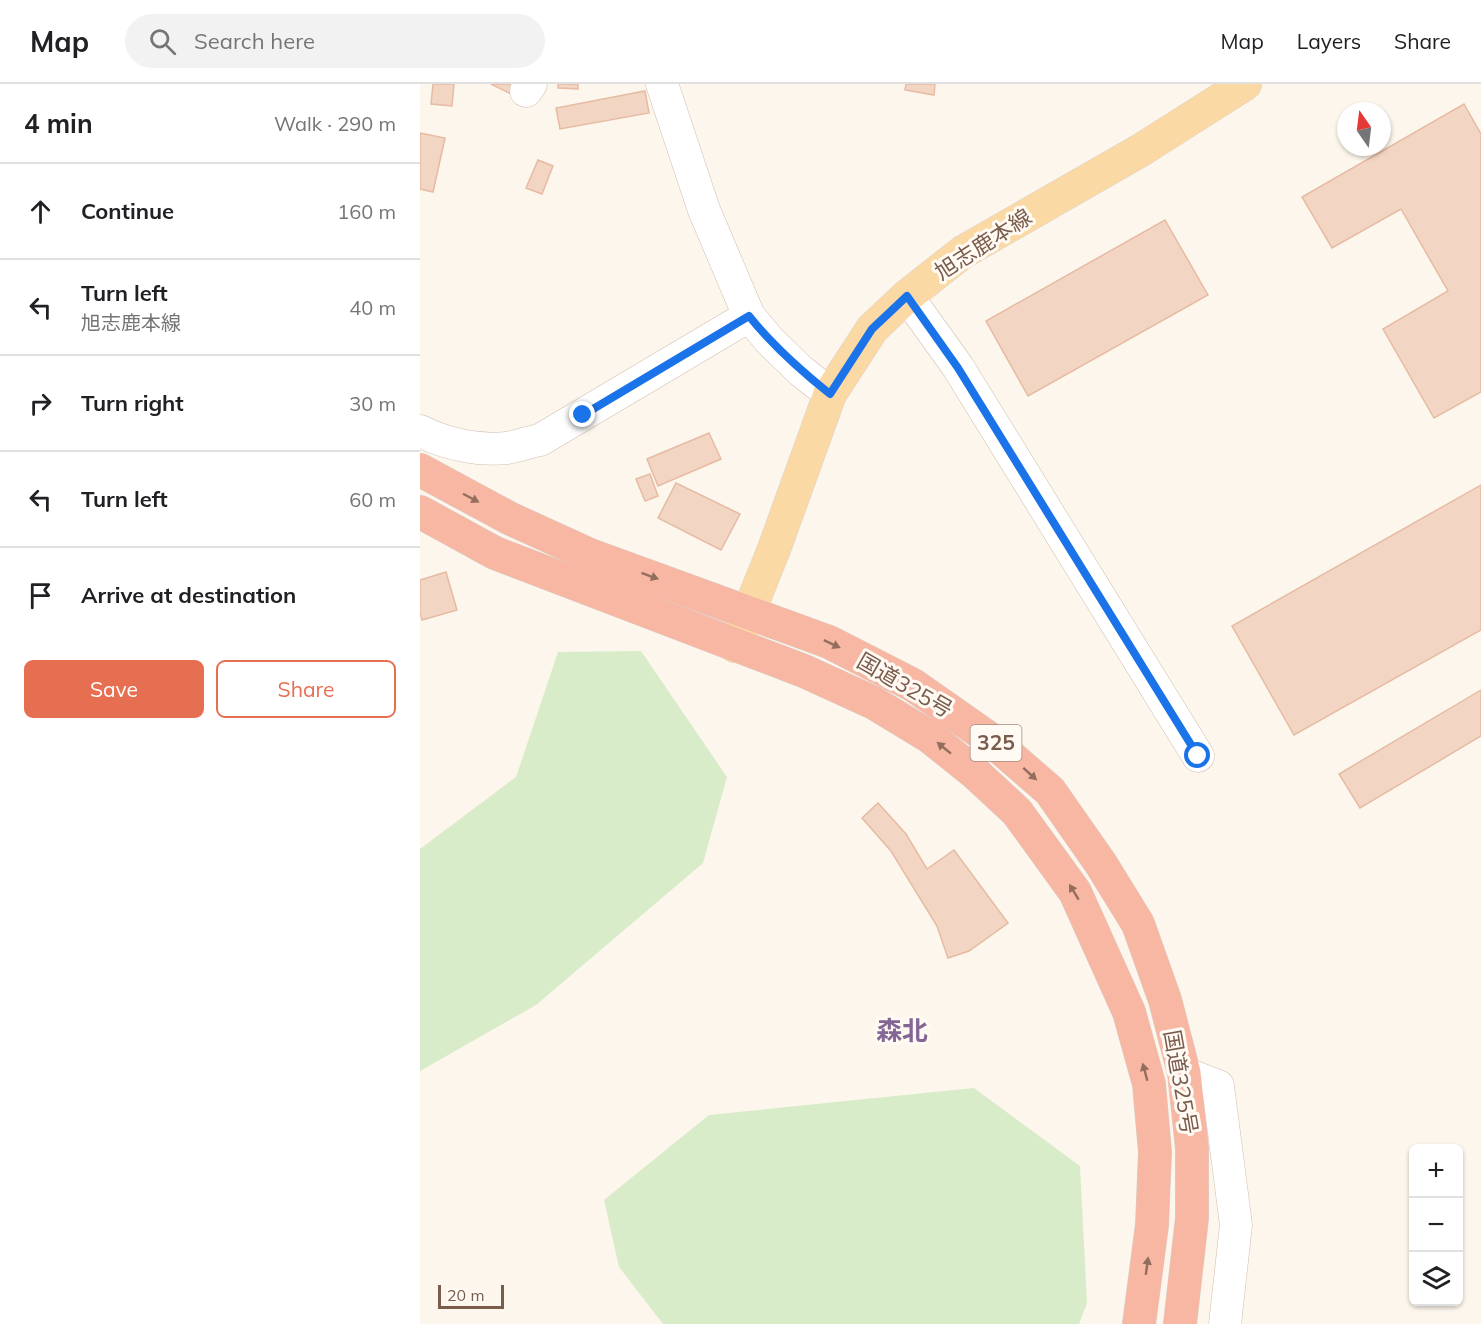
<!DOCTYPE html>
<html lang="en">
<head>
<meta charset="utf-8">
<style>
	:root { --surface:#fff; --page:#f2f2f2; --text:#202124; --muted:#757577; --line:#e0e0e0; --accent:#e76f51 }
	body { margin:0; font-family:Mulish,"Noto Sans JP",sans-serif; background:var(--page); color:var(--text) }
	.controls { position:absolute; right:18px; bottom:18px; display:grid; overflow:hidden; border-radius:9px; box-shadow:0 2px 4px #0004 }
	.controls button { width:54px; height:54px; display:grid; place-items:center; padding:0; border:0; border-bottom:2px solid var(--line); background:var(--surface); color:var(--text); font:30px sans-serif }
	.compass { position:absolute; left:917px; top:18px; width:54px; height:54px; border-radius:50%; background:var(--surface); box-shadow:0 2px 4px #0004; rotate:346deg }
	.scale { position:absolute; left:18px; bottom:15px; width:66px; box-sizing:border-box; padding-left:6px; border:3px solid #7a5c4d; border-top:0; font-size:16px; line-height:21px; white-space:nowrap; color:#7a5c4d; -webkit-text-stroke:4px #fffaf3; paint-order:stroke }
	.stop { position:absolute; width:18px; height:18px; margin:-14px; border:4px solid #1a73e8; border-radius:50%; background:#fff }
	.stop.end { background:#1a73e8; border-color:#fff; box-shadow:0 2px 6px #0008 }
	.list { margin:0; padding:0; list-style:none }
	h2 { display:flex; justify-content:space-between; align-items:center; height:78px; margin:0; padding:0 24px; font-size:26px }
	h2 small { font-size:20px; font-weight:400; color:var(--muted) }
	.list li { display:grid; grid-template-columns:39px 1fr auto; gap:18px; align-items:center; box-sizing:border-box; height:96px; padding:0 24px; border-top:2px solid var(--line) }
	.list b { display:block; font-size:22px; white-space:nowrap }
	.list p { margin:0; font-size:20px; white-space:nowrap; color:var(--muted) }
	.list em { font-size:20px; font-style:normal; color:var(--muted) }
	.actions { display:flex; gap:12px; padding:18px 24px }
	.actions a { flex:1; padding:14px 0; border:2px solid var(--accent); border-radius:9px; text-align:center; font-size:21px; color:var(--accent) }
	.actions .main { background:var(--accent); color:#fff }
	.icon { flex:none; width:33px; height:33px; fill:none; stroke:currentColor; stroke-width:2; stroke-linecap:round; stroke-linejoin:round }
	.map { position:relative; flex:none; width:1061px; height:1240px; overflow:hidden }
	header { display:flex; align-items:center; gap:36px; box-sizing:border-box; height:84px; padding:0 30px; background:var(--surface); border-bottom:2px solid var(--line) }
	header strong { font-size:28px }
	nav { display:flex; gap:33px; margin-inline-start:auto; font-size:21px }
	.search { width:420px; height:54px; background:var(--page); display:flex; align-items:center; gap:15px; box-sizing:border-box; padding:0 21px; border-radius:33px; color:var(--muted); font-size:22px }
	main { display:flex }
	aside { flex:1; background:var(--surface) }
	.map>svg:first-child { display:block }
	.green { fill:#d8ecc9 }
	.building { fill:#f3d5c3; stroke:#e6bba3; stroke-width:1.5 }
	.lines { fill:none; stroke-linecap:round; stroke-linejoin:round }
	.minor-casing { stroke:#d1beb0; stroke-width:33 }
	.major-casing { stroke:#dad1cd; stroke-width:34 }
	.highway-casing { stroke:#dad1cd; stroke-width:34 }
	.minor { stroke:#fff; stroke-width:32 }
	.major { stroke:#fbd9a5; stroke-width:33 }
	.highway { stroke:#f7b7a3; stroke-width:33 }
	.oneway { fill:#936e5e }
	.route { stroke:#1a73e8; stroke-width:8 }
	.labels { text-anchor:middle; stroke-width:6; stroke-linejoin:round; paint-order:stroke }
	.shield { fill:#fffaf3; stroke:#a28b7f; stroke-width:1.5 }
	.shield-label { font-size:21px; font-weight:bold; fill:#7a5c4d }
	.street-label { font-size:22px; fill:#7a5c4d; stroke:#fffaf3 }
	.quarter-label { font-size:26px; font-weight:bold; fill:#846695; stroke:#fffaf3 }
</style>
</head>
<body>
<header>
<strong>Map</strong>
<div class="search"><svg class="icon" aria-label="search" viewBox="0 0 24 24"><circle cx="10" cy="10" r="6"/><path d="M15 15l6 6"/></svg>Search here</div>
<nav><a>Map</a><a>Layers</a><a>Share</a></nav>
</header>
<main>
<aside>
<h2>4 min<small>Walk · 290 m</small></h2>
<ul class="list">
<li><svg class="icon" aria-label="ahead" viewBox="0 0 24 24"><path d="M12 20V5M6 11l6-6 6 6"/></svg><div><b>Continue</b></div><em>160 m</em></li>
<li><svg class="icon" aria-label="left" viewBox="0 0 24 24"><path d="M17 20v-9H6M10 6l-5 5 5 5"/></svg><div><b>Turn left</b><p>旭志鹿本線</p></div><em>40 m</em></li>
<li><svg class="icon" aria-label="right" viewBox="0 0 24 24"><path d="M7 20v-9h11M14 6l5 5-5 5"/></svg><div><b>Turn right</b></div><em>30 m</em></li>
<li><svg class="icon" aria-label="left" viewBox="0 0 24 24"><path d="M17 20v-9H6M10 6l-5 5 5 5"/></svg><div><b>Turn left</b></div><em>60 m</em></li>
<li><svg class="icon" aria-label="arrive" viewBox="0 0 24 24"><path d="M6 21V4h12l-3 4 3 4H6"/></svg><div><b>Arrive at destination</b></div></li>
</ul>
<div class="actions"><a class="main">Save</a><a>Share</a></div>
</aside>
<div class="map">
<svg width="1061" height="1240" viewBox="0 0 1061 1240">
	<rect width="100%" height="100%" fill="#fdf6ec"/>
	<g class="green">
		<path d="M221 567 307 693 283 779 116 921 0 987V765L96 693 138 568Z"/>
		<path d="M554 1004 660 1082 667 1219 659 1240H243L199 1183 184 1116 289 1031Z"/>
	</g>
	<g class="building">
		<path d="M13 0H34L32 22 11 20Z"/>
		<path d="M71 0H98L93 11Z"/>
		<path d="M138 0H158V5L138 4Z"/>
		<path d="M486 0H515L514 11 485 6Z"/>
		<path d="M225 7 229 29 140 45 136 24Z"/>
		<path d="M1044 20 1061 50V308L1014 334 963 245 1028 207 981 125 912 164 882 113Z"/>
		<path d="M0 49 25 54 13 108 0 105Z"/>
		<path d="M118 76 133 82 122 110 106 104Z"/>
		<path d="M745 136 788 211 608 312 566 237Z"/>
		<path d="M289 349 301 375 238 402 227 375Z"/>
		<path d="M230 390 238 412 225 417 216 395Z"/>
		<path d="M256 399 320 430 301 466 238 434Z"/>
		<path d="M1061 401V546L874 651 812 542Z"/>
		<path d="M26 488 37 526 2 536 0 529V496Z"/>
		<path d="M1061 606V652L940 724 919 690Z"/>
		<path d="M458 719 486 750 507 785 534 766 588 839 549 867 528 874 517 842 471 767 442 734Z"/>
	</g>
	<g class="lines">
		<g class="minor-casing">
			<g id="minor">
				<path d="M242 0 284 126 329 232 350 257 381 287 410 310"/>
				<path d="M106 7 111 0"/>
				<path d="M487 212 538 283 778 672"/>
				<path d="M0 347C25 360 59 367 87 364 98 362 109 358 120 356L329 232"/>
				<path d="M764 989 798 1002 816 1141 805 1240"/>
			</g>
		</g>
		<g class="major-casing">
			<path id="major" d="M315 562 354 465 410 310 452 245 487 212 543 168 721 66 825 0"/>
		</g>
		<g class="highway-casing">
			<g id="highway">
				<path d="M0 386 91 435 170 471 409 558 493 601 570 655 630 707 681 780 718 840 745 916 764 989 772 1064V1134L760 1240"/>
				<path d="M0 428 75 469 384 587 454 619 510 653 555 689 597 728 655 808 709 928 729 1000 735 1068 732 1141 719 1240"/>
			</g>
		</g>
		<use href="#minor" class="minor"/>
		<use href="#major" class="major"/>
		<use href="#highway" class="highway"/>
	</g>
	<defs><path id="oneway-solid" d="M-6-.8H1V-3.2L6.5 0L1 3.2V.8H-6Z" transform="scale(1.5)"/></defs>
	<g class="oneway">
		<use href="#oneway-solid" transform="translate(51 414) rotate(28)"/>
		<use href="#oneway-solid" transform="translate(230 492) rotate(20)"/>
		<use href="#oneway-solid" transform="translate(412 560) rotate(25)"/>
		<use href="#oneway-solid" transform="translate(524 664) rotate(-141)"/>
		<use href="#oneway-solid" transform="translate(610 690) rotate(42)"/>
		<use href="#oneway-solid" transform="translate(654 808) rotate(-121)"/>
		<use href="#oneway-solid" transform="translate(725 988) rotate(-105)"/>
		<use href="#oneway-solid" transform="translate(727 1182) rotate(-82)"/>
	</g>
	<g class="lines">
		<path class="route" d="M163 331 329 232C353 262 380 286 410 310L452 245 487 212 538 284 778 672"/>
	</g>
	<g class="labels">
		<rect class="shield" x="550.5" y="641" width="51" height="36" rx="4.5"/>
		<g class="shield-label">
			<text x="576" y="666">325</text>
		</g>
		<g class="street-label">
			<text transform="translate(563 160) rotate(-33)" y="8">旭志鹿本線</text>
			<text transform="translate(485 601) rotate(30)" y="8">国道325号</text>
			<text transform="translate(761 998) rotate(80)" y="8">国道325号</text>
		</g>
		<g class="quarter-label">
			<text x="482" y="956">森北</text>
		</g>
	</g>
</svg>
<div class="controls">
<button>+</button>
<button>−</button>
<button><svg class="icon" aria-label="layers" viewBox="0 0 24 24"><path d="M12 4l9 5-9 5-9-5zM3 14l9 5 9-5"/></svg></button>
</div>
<svg class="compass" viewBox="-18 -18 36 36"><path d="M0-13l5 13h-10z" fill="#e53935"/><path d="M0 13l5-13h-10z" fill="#757577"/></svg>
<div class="scale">20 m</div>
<div class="stop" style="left:778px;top:672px"></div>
<div class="stop end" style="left:163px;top:331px"></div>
</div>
</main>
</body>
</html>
